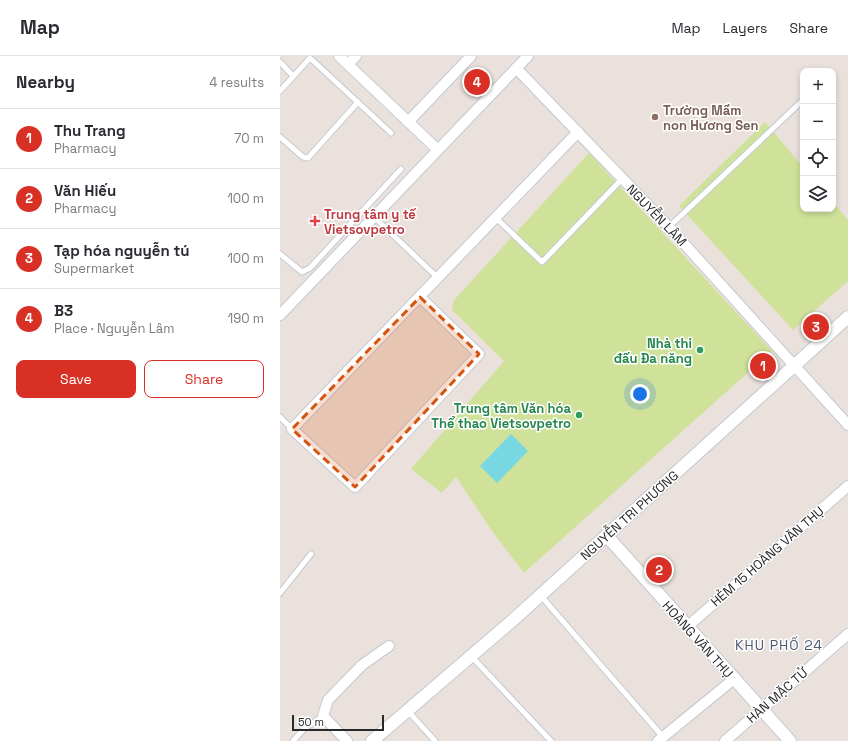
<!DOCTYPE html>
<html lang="en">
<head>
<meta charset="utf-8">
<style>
	:root { --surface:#fff; --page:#f7f7f7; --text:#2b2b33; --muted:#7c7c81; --line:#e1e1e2; --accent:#d93025 }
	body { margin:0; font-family:"Space Grotesk",sans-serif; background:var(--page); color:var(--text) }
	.controls { position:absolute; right:12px; top:12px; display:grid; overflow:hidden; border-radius:8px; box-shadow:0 2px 6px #0003 }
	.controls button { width:36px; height:36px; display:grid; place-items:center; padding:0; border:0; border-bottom:1px solid var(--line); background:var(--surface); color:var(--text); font:20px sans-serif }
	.scale { position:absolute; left:12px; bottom:10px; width:92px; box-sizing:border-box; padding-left:4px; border:2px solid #292929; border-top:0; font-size:11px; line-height:14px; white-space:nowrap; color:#292929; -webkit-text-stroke:3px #fff; paint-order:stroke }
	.you { position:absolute; left:360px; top:338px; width:14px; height:14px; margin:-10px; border:3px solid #fff; border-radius:50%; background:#1a73e8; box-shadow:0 0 0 6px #1a73e833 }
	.badge { display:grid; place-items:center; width:26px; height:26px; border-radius:50%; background:var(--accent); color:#fff; font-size:13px; font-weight:700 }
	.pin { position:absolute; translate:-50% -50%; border:2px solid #fff; box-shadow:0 1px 4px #0006 }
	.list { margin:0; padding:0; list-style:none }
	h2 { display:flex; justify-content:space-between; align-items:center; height:52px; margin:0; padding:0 16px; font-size:17px }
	h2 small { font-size:13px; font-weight:400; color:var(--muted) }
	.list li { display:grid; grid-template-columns:26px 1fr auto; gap:12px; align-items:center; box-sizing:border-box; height:60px; padding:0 16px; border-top:1px solid var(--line) }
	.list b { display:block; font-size:15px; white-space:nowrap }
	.list p { margin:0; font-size:13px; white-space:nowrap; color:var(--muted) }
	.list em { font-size:13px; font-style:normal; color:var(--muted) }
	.actions { display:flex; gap:8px; padding:12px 16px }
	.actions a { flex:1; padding:9px 0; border:1px solid var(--accent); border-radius:8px; text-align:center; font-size:14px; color:var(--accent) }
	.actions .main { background:var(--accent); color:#fff }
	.icon { flex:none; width:22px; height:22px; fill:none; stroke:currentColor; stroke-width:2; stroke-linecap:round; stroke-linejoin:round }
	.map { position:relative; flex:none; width:568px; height:685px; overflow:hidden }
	header { display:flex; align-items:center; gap:24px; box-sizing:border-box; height:56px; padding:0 20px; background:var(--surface); border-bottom:1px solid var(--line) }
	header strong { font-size:19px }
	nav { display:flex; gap:22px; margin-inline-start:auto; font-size:14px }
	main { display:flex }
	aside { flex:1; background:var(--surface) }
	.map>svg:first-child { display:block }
	.pitch { fill:#d0e299 }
	.water { fill:#78d8e2 }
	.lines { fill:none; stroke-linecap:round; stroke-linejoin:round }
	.service-casing { stroke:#c4c9d1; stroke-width:7 }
	.minor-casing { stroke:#c4c9d1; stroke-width:12 }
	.tertiary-casing { stroke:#c4c9d1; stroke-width:14 }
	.service { stroke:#fff; stroke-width:5 }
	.minor { stroke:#fff; stroke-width:10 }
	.tertiary { stroke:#fff; stroke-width:12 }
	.marked { fill:#d5540f; fill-opacity:0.2; stroke:#d5540f; stroke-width:3; stroke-dasharray:8 5; stroke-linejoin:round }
	.education-dot { fill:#8d6e63; stroke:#fff; stroke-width:1.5 }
	.health-dot { fill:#e0444e; stroke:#fff; stroke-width:1.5 }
	.leisure-dot { fill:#2e9e5b; stroke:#fff; stroke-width:1.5 }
	.labels { text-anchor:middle; stroke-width:3; stroke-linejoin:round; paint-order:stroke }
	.education-label { font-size:13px; font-weight:bold; fill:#785e54; stroke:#fff; text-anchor:start }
	.health-label { font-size:13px; font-weight:bold; fill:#be3a42; stroke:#fff; text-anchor:start }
	.street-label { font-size:13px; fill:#292929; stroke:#fff }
	.leisure-label { font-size:13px; font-weight:bold; fill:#27864d; stroke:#fff; text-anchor:end }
	.neighbourhood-label { font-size:14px; letter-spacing:1px; fill:#4e5b75; stroke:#fff }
</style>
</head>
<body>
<header>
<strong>Map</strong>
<nav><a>Map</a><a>Layers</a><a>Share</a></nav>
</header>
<main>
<aside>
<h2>Nearby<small>4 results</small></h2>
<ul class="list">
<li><span class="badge">1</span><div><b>Thu Trang</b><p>Pharmacy</p></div><em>70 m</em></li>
<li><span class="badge">2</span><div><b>Văn Hiếu</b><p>Pharmacy</p></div><em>100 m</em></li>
<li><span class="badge">3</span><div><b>Tạp hóa nguyễn tú</b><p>Supermarket</p></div><em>100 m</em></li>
<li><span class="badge">4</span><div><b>B3</b><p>Place · Nguyễn Lâm</p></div><em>190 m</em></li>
</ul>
<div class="actions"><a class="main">Save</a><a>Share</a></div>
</aside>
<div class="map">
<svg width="568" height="685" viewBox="0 0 568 685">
	<rect width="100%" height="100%" fill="#eae1dc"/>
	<g class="pitch">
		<path d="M485 66 523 111V153H553V146L568 164V225L513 274 399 150Z"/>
		<path d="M309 97 492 295 244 517 212 475 176 421 162 437 131 413 224 305 172 254 174 244Z"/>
	</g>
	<path class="water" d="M231 378 248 395 217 427 200 410Z"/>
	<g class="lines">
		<g class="service-casing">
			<g id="service">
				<path d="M0 6 13 20"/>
				<path d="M0 35 30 2 111 77"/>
				<path d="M0 81 23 101 28 102 78 46"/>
				<path d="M94 161 158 222"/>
				<path d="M216 162 262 206 342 123"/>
				<path d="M389 171 523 44"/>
				<path d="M0 198 22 216 30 212 121 113"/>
				<path d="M0 361 12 373"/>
				<path d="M0 537 31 498"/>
				<path d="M261 540 383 681"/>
				<path d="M192 601 271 685"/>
				<path d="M128 655 155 685"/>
				<path d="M13 685 24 673 43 660"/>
			</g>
		</g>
		<g class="minor-casing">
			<g id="minor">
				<path d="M59 0 157 93"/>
				<path d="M68 8 76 0"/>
				<path d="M236 12 389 171 568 369"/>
				<path d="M128 66 191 0"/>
				<path d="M140 241 199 298 75 431 12 373 298 76"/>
				<path d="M0 259 248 0"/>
				<path d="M407 571 568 430"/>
				<path d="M67 685 43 660 48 644 82 609 109 590"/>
				<path d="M378 685 454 623"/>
				<path d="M445 685 568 578"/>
			</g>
		</g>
		<g class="tertiary-casing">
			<g id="tertiary">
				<path d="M327 480 510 685"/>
				<path d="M92 685 233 564 568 261"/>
			</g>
		</g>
		<use href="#service" class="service"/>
		<use href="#minor" class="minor"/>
		<use href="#tertiary" class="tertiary"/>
	</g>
	<path class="marked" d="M140 241 199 298 75 431 12 373Z"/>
	<circle class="education-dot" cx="375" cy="61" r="4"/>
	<path class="health-dot" d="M33 159h4v4h4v4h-4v4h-4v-4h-4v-4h4z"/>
	<g class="leisure-dot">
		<circle cx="420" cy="294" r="4"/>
		<circle cx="299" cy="359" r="4"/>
	</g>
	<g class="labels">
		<g class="education-label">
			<text x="383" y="59">Trường Mầm<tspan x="383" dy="15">non Hương Sen</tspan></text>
		</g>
		<g class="health-label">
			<text x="44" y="163">Trung tâm y tế<tspan x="44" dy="15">Vietsovpetro</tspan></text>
		</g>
		<g class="street-label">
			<text transform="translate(377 159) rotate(46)" y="5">NGUYỄN LÂM</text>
			<text transform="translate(349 459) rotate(-42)" y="5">NGUYỄN TRI PHƯƠNG</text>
			<text transform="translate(487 500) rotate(-41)" y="5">HẺM 15 HOÀNG VĂN THỤ</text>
			<text transform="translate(418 583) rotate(48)" y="5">HOÀNG VĂN THỤ</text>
			<text transform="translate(497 639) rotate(-41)" y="5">HÀN MẶC TỬ</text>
		</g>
		<g class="leisure-label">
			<text x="412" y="292">Nhà thi<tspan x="412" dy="15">đấu Đa năng</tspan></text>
			<text x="291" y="357">Trung tâm Văn hóa<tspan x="291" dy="15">Thể thao Vietsovpetro</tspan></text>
		</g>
		<g class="neighbourhood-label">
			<text x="499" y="594">KHU PHỐ 24</text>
		</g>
	</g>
</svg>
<div class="controls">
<button>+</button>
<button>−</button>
<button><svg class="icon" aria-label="locate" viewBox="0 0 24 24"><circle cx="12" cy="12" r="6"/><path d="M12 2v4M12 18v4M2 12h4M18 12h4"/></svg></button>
<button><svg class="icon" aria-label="layers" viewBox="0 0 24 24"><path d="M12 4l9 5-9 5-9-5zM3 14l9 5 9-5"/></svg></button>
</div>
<div class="scale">50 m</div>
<div class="you"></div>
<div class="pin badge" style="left:483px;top:310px">1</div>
<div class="pin badge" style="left:379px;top:514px">2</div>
<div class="pin badge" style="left:536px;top:271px">3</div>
<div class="pin badge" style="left:197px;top:26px">4</div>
</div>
</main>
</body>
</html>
